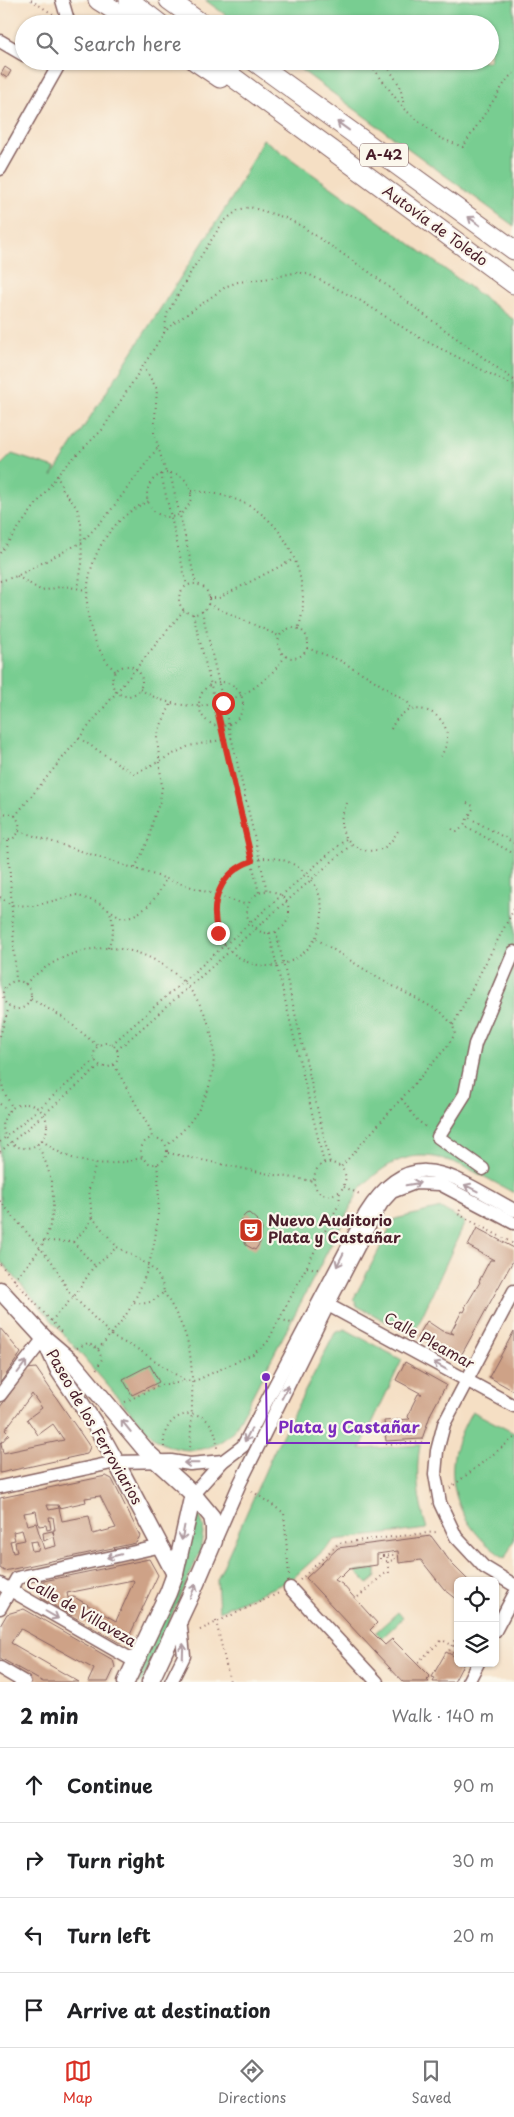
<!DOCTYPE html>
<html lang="en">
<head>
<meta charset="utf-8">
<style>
	:root { --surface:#fff; --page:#f2f2f2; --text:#202124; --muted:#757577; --line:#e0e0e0; --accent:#d93025 }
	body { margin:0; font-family:"Playpen Sans",sans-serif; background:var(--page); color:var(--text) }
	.controls { position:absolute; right:15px; bottom:15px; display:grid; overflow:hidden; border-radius:8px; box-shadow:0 1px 4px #0004 }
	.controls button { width:45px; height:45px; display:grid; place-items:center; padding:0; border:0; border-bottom:1px solid var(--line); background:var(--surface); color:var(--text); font:25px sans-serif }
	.stop { position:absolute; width:15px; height:15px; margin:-11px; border:4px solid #d93025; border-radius:50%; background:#fff }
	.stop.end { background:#d93025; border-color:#fff; box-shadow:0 1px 5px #0008 }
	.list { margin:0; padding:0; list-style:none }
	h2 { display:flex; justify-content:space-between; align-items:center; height:65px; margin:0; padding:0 20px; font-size:21px }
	h2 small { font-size:16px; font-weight:400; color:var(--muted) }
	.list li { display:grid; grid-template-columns:32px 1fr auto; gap:15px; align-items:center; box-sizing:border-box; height:75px; padding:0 20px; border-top:1px solid var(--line) }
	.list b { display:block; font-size:19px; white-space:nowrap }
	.list em { font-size:16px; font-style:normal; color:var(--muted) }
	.icon { flex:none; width:28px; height:28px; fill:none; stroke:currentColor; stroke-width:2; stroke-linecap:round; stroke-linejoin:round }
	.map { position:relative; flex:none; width:514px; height:1682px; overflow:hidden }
	.search { position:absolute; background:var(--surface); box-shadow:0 1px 4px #0004; left:15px; right:15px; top:15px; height:55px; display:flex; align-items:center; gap:12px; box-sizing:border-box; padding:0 18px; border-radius:28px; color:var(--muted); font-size:19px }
	.sheet { height:365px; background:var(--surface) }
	nav { display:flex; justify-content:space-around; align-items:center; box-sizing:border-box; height:70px; border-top:1px solid var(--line); background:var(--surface); font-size:14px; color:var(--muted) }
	nav a { display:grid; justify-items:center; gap:2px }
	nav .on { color:var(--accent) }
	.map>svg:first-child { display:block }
	.green { fill:#78cd91; stroke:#61765e }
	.building { fill:#cea287; fill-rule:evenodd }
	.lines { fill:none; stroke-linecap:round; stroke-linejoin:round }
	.minor-casing { stroke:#866261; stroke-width:15 }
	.major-casing { stroke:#866261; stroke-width:19 }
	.highway-casing { stroke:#866261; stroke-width:21 }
	.path { stroke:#866261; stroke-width:2; stroke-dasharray:1 4; stroke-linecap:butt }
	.minor { stroke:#fff; stroke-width:12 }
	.major { stroke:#fff; stroke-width:16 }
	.highway { stroke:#fff; stroke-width:19 }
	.path-bridge { stroke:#866261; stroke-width:2; stroke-dasharray:1 4; stroke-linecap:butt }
	.oneway { stroke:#ae9aa0 }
	.route { stroke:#d93025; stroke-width:6 }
	.labels { text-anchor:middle; stroke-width:4.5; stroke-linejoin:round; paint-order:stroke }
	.shield { fill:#fbf7ec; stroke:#7f6065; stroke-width:1 }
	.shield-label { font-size:14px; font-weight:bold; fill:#4a1f2b }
	.street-label { font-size:15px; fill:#4a1f2b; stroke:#fbf7ec }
	.poi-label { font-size:15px; font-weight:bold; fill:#4a1f2b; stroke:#fbf7ec; text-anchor:start }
	.leader { fill:none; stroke:#7b2cbf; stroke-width:2 }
	.callout-dot { fill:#7b2cbf; stroke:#fbf7ec; stroke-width:2 }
	.callout-label { font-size:16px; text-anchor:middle; font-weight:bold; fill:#7b2cbf; stroke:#fbf7ec; stroke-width:4.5; stroke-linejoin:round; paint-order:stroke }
</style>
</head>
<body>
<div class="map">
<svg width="514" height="1682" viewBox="0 0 514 1682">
	<rect width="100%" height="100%" fill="#fbf7ec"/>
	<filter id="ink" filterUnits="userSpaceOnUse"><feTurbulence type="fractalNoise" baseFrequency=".02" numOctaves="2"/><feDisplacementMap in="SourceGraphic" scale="10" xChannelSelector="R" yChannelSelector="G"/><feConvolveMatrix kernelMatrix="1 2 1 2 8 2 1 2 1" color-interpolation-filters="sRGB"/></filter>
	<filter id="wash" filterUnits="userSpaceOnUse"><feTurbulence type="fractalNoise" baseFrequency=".0096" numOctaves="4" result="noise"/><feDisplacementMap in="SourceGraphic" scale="20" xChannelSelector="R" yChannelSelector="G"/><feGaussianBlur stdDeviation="1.12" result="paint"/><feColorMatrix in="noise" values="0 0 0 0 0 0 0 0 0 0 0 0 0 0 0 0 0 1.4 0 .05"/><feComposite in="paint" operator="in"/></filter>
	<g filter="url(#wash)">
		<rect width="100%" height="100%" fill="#f5dfc4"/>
		<g class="green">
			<path d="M205 0H514V226L289 61H490V24H238Z"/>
			<path d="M263 139 393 231 514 320V1193C456 1162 415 1130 360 1189L236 1427C218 1452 186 1456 160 1442 154 1439 150 1433 145 1429L0 1260V466L12 454 55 468 52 476 235 193Z"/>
			<path d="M441 1208 465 1222 413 1336 357 1306 354 1298 395 1219Z"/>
			<path d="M345 1329 402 1360 360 1449 420 1445C415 1475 418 1500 427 1529L335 1540 291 1580 219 1611 217 1580 273 1453 335 1333Z"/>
			<path d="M472 1411 514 1433V1540L505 1558C468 1535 445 1494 455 1450 459 1436 465 1423 472 1411Z"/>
			<path d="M197 1514 200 1517 204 1527 200 1552 142 1682H133L194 1515Z"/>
			<path d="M376 1569V1577L368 1584 356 1572Z"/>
			<path d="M398 1612 403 1618 382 1638 376 1632Z"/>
		</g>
		<g id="blocks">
			<g class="building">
				<path d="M5 67 11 71 7 78 1 74Z"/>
				<path d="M249 1213 258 1221 262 1229 260 1243 255 1250 246 1245 240 1232 241 1219 246 1214Z"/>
				<path d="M477 1228 514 1248V1259L458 1361 417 1338 427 1321 442 1331 454 1334 451 1332 462 1311 464 1312 466 1308 465 1307 480 1282 479 1281 490 1260H494L468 1246Z"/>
				<path d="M0 1328 21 1353 0 1383Z"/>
				<path d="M514 1331V1391L489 1377Z"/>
				<path d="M405 1362 446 1385 431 1413 422 1439 386 1441 384 1421 410 1419 408 1417 412 1406 418 1394H422L396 1380Z"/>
				<path d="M150 1365 159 1382 132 1395 123 1379Z"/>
				<path d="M36 1368 90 1447 87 1454 0 1473V1407L28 1369ZM32 1394 42 1408 27 1419 38 1435 53 1424 64 1440 3 1453 1 1443 9 1434 5 1430Z"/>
				<path d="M106 1476 112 1479 140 1536 136 1543 4 1571 0 1568V1498ZM100 1496 116 1528 93 1534 89 1516 62 1521 59 1508 86 1502 85 1498ZM47 1505H58L59 1508 49 1510ZM36 1511 39 1526 46 1525 47 1530 51 1529 49 1517H53L55 1530H53L54 1535 52 1531 43 1533 44 1541 54 1536 56 1546 44 1549 36 1523 27 1525 24 1513ZM22 1530 25 1540 15 1542 17 1552 13 1553 10 1541 15 1540 13 1532ZM37 1541 39 1550 32 1551 30 1542Z"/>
				<path d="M431 1536 452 1564 469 1581H458V1600L444 1589 421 1560 399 1563 398 1551 377 1554V1565L349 1569 341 1577 339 1575 335 1580 342 1584 377 1623 370 1630 385 1645 392 1639 430 1677 427 1680 429 1682H403L306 1578 338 1548Z"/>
				<path d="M149 1559 158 1575 127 1641 120 1643 42 1599 39 1582ZM133 1580 134 1581 116 1621 74 1597 68 1598 67 1593Z"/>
				<path d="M24 1609 113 1660 115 1667 108 1682H88L94 1669 21 1629 19 1630 11 1643 79 1682H43L0 1658V1626L7 1614Z"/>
				<path d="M446 1652 456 1657 458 1654V1663H464L454 1682H433L435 1678 432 1677Z"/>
			</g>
		</g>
	</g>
	<g filter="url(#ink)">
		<use href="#blocks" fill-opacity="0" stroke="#866261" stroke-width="1"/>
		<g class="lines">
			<g class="minor-casing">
				<g id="minor">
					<path d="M62 0 69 24"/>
					<path d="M108 24 129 19"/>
					<path d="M0 41 24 55"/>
					<path d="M0 169 61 61"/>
					<path d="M483 1169 438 1137 465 1094 475 1044 514 952"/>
					<path d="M514 1291 444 1424 437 1451 435 1474 440 1503 456 1537 484 1567 514 1585"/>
					<path d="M328 1305 514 1406"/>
					<path d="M0 1395 44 1338"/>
					<path d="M0 1487 116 1462 171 1461 190 1464 223 1461"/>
					<path d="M193 1494 223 1461 243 1446 365 1214C412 1139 454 1178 514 1210"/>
					<path d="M216 1538 240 1483 328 1305 373 1218 382 1203 392 1192 415 1183 440 1184 514 1223"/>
					<path d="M0 1584 136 1662"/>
					<path d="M290 1588 377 1682"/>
					<path d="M0 1608 17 1578 162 1546"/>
					<path d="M495 1631 514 1595"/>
					<path d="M0 1668 24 1682"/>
					<path d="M171 1682 184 1656 180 1618"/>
					<path d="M468 1682 478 1663"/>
				</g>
			</g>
			<g class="major-casing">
				<g id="major">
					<path d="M0 1290 44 1338 59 1371 96 1426 116 1462 175 1574"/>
					<path d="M44 1338 72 1362 148 1453 193 1494 212 1517 214 1527V1541L194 1588 150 1682"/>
					<path d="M126 1682 168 1593 175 1574 193 1494"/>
				</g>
			</g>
			<g class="highway-casing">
				<g id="highway">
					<path d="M98 0 136 24"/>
					<path d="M129 0 160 24"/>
					<path d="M169 0 202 24"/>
					<path d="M195 61 220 78"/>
					<path d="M211 61 514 284"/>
					<path d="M254 61 514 250"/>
				</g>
			</g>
			<g class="path">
				<path d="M31 0 54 15"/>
				<path d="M368 61 404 109 440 138 463 147 508 78 514 73"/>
				<path d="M384 61 400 86 404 106"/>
				<path d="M164 333 167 314 192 270 223 222 238 210 250 207 286 218 303 227 372 274 419 311 514 380"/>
				<path d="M143 366 157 389 154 433 166 473"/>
				<path d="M170 473 196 584"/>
				<circle cx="169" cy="495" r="22"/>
				<path d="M161 474 187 586"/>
				<path d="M57 475 63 490 77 508 81 524 82 564 78 588"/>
				<path d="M191 491C245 493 284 519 299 573 304 592 305 610 298 629"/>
				<path d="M0 553 63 468 102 430 164 333 170 326 227 286 238 282 271 278 298 272 310 275 361 301 418 337 514 386"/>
				<path d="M17 576 42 591 64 586 86 590"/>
				<path d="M0 581 17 576 82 542 108 514 159 446"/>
				<circle cx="194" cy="599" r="15"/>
				<path d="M209 598H219L294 559"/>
				<path d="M208 604 279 636"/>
				<path d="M202 611 267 891"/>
				<path d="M193 614 216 705 259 893"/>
				<circle cx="293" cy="643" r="15"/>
				<path d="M307 648 339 660 369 677 408 703 411 710"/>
				<circle cx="127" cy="681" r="15"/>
				<path d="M115 671C66 620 84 529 149 501"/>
				<circle cx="221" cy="704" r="22"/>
				<path d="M140 689C178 715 231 710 265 679 273 673 279 664 286 656"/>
				<path d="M391 729C409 687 467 719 440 757"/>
				<path d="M79 738 134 774 189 746 232 738"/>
				<path d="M347 803C345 809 341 815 341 822 342 844 366 858 385 847 391 843 394 837 398 831"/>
				<path d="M467 803 473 806V809L469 816"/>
				<path d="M0 813 13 814C26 825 18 844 0 840"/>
				<path d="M15 816 184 610"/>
				<path d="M452 829 457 832 464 826"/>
				<path d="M19 831 247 905"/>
				<path d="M8 841 16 981"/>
				<path d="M514 843 468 817 464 825 514 854"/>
				<circle cx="268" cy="912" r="54"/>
				<path d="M135 868 149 839 153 820 160 801 162 787 157 738 160 727 171 704"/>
				<circle cx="268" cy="912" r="21"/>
				<path d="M0 897 11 905 33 906 76 895 99 903 122 918C145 915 156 899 166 879"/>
				<path d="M276 932 330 1163"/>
				<path d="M269 933 324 1163"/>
				<path d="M108 948C114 933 115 925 109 910"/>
				<circle cx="17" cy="995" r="14"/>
				<path d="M25 984C142 873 291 1045 167 1145"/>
				<path d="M31 999 64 1018 98 1046"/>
				<path d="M453 1025 514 909"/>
				<path d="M0 1036 9 1007"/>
				<circle cx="106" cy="1055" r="12"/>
				<path d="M112 1044 347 838"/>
				<path d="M117 1050 352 844"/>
				<path d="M114 1065 150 1129 152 1137"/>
				<path d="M0 1076 4 1092 12 1107"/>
				<path d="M402 1099 416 1119 428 1129"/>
				<circle cx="25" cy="1126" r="22"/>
				<path d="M0 1104 9 1111"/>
				<circle cx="154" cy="1151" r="13"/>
				<path d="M42 1140C70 1165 108 1169 143 1157"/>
				<path d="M0 1142 95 1060"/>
				<path d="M0 1152 100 1066"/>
				<path d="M168 1153 269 1174 313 1181"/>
				<path d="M344 1187 362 1195"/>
				<path d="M339 1192C303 1209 308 1146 341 1167"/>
				<path d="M0 1201 52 1262 69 1292 113 1337 139 1350 184 1380 195 1381 253 1354 267 1343 339 1204C340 1199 339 1194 341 1191 346 1181 348 1176 341 1167L446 1048 455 1034 453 1025 441 1012 378 978 315 938"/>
				<path d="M460 1210 458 1214 514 1244"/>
				<path d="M92 1217 117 1247"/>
				<path d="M43 1241 73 1242 95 1266"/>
				<path d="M73 1242 88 1226 92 1217 89 1189 96 1163"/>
				<path d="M0 1264 62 1333"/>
				<path d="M307 1267 321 1270"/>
				<path d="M14 1280C23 1270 33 1259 41 1247 60 1214 55 1176 37 1144"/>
				<path d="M164 1292C174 1310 185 1328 189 1348 195 1382 191 1418 190 1451"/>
				<path d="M280 1319 294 1324"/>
				<path d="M51 1321 76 1294 92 1269 117 1247C139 1260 160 1266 164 1292 154 1301 147 1306 134 1302"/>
				<path d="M77 1348 88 1343 98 1349 102 1359 96 1370"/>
				<path d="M98 1349C111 1334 124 1320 133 1303 156 1260 162 1211 157 1164"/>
				<path d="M125 1402 159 1385 186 1382"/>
				<path d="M386 1444 425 1442"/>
				<path d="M164 1447C160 1405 219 1400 217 1450"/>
				<path d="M450 1488 514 1438"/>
				<path d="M252 1491 284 1513 289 1576"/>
				<path d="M383 1556H380V1562L395 1560 394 1555H391"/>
				<path d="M300 1580 339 1543 436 1532"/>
				<path d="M358 1597 384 1574 389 1573 387 1553"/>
				<path d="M216 1621 230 1682"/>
				<path d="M200 1630 279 1593"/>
				<path d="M458 1640 455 1639 449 1651 453 1653 458 1645"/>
				<path d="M418 1662 442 1640 458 1648"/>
			</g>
			<use href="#minor" class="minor"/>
			<use href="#major" class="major"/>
			<use href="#highway" class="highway"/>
			<path class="path-bridge" d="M383 1556 391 1555"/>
		</g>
		<defs><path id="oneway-shaft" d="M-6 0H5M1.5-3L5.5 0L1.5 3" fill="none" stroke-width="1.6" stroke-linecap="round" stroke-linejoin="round" transform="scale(1.25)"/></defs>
		<g class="oneway">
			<use href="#oneway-shaft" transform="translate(343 126) rotate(-144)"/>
			<use href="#oneway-shaft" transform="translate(474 221) rotate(-144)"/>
			<use href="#oneway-shaft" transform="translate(413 1184) rotate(-10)"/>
			<use href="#oneway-shaft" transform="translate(471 1188) rotate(-153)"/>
			<use href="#oneway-shaft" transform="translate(340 1260) rotate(117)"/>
			<use href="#oneway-shaft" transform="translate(440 1366) rotate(-151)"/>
			<use href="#oneway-shaft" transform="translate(22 1367) rotate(-53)"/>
			<use href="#oneway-shaft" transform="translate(285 1392) rotate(-64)"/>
			<use href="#oneway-shaft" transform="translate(126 1426) rotate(-129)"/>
			<use href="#oneway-shaft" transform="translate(248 1435) rotate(117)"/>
			<use href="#oneway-shaft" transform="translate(191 1463) rotate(-179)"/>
			<use href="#oneway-shaft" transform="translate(183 1533) rotate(101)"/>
			<use href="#oneway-shaft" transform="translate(114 1556) rotate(167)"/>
			<use href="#oneway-shaft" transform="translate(193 1591) rotate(-66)"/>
			<use href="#oneway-shaft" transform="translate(52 1615) rotate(30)"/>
			<use href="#oneway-shaft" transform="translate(183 1651) rotate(-88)"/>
		</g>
	</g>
	<g class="lines" filter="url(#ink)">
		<path class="route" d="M218 933C209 903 220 872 252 861L216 705 223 703"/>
	</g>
	<defs>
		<g id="theatre-square" transform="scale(1.25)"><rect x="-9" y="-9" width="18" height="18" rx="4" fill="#c8321e" stroke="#fbf7ec"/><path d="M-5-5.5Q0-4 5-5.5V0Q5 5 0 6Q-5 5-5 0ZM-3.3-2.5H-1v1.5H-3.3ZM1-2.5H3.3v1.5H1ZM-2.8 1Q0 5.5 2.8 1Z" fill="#fff"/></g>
	</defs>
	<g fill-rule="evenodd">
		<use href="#theatre-square" x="251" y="1230"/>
	</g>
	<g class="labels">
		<rect class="shield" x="360" y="143.5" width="48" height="23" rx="4"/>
		<g class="shield-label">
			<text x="384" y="160">A-42</text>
		</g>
		<g class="street-label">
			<text transform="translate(435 226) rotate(36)" y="5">Autovía de Toledo</text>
			<text transform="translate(429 1341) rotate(29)" y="5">Calle Pleamar</text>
			<text transform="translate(94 1427) rotate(60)" y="5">Paseo de los Ferroviarios</text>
			<text transform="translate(81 1612) rotate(30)" y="5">Calle de Villaveza</text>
		</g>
		<g class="poi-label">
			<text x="268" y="1226">Nuevo Auditorio<tspan x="268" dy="17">Plata y Castañar</tspan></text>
		</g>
	</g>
	<path class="leader" d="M266 1377L267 1443H430"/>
	<circle class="callout-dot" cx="266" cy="1377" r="5"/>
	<g class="callout-label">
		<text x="349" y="1433">Plata y Castañar</text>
	</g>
</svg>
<div class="controls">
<button><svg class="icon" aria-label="locate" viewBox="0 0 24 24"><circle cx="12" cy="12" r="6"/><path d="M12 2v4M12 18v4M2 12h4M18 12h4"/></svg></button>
<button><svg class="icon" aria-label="layers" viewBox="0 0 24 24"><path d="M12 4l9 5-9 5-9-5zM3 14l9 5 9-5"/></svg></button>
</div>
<div class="stop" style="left:223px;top:703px"></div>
<div class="stop end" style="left:218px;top:933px"></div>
<div class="search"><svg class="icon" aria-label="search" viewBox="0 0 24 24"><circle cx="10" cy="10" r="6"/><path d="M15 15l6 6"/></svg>Search here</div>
</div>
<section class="sheet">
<h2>2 min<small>Walk · 140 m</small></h2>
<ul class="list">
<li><svg class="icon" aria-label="ahead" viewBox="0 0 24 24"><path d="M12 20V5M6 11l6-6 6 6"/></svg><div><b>Continue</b></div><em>90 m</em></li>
<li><svg class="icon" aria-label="right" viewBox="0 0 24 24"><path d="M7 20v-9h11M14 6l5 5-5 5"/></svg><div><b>Turn right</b></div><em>30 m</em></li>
<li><svg class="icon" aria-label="left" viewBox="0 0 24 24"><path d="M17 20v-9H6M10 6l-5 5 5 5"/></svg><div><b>Turn left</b></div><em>20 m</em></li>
<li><svg class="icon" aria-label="arrive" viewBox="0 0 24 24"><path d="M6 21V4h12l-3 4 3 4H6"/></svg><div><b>Arrive at destination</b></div></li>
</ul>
</section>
<nav>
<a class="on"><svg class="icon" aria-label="map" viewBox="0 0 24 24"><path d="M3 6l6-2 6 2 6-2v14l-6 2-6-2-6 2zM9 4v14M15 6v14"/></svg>Map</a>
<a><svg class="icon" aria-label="directions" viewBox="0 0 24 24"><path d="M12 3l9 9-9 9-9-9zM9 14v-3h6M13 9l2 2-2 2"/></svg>Directions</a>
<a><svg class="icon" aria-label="saved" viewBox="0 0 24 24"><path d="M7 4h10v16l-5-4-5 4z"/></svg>Saved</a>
</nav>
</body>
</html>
